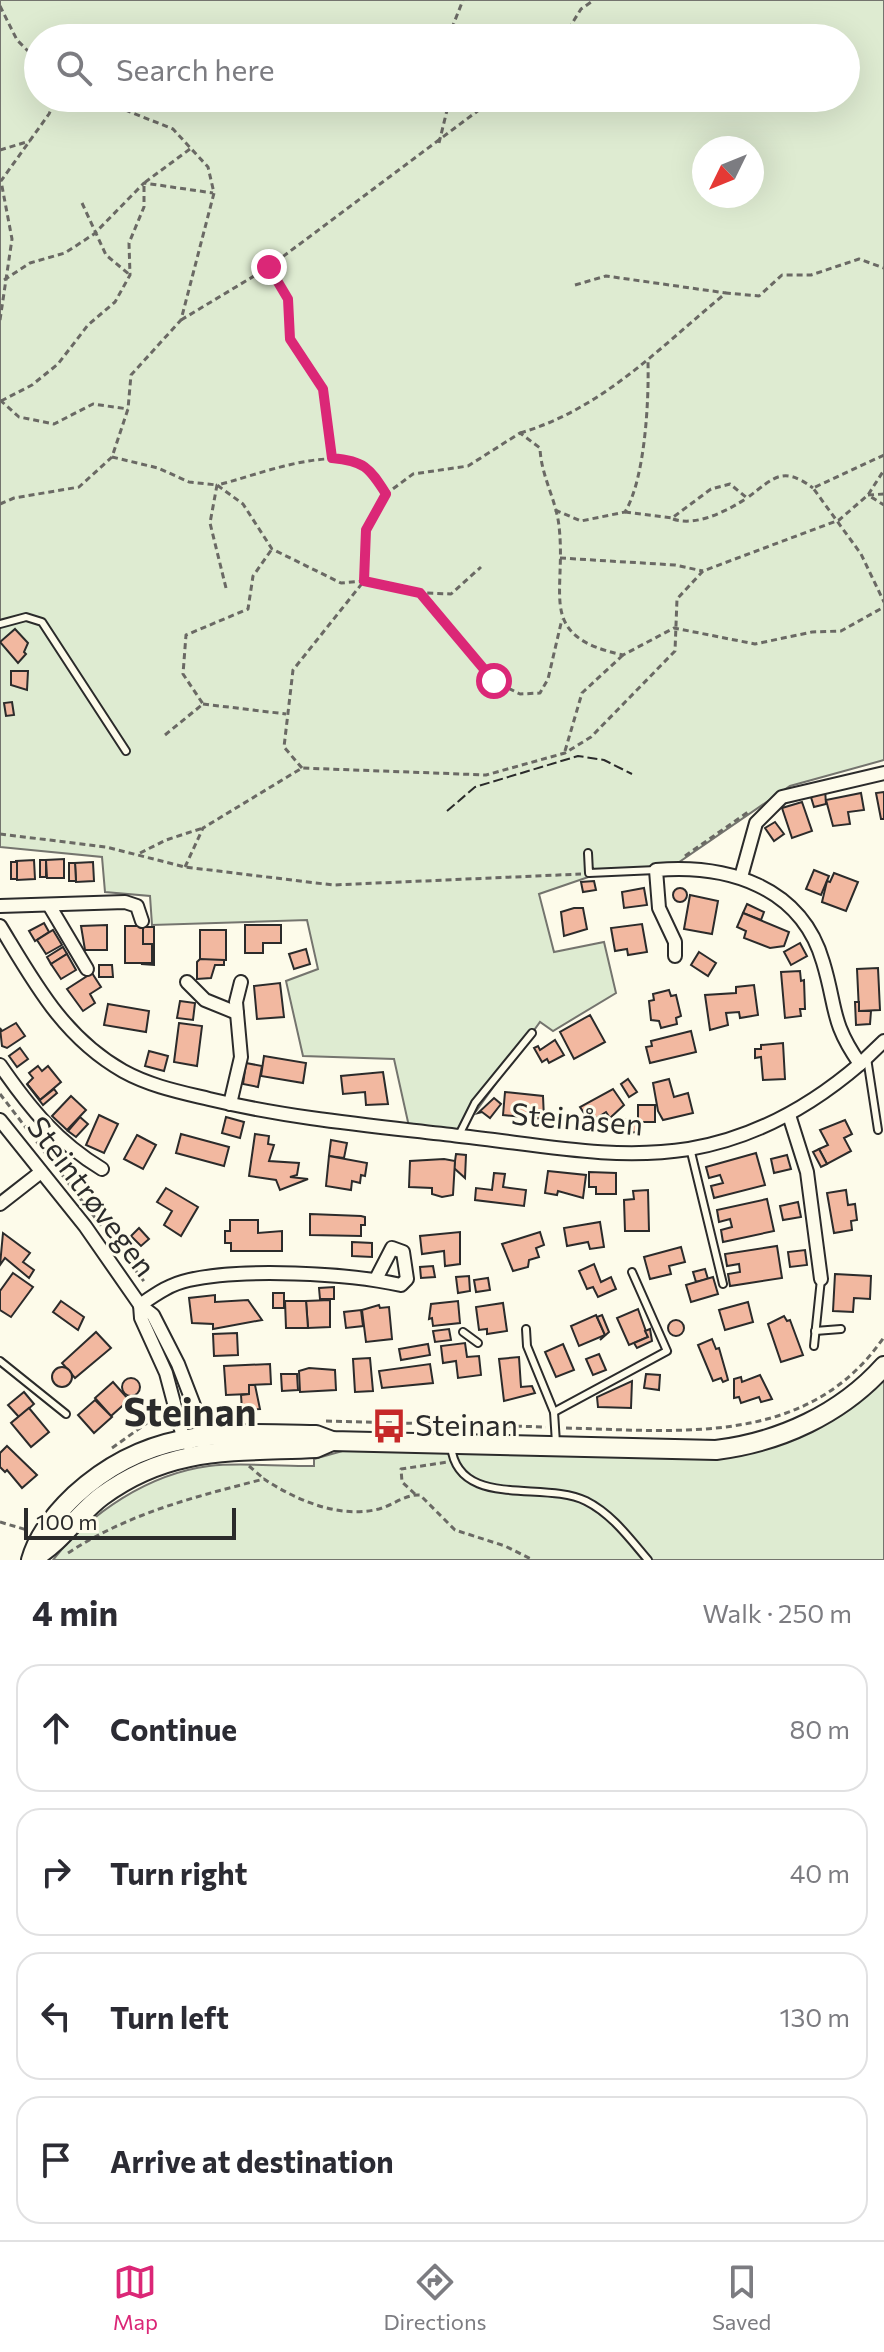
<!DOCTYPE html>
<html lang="en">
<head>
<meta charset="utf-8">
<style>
	:root { --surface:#fff; --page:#f7f7f7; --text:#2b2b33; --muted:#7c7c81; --line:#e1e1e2; --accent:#db2777 }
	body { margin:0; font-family:Commissioner,sans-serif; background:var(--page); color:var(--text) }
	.compass { position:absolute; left:692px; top:136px; width:72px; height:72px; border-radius:50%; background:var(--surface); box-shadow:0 8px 32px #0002; rotate:227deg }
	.scale { position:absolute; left:24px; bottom:20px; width:212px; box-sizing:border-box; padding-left:8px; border:4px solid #2b2b2b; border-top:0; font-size:22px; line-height:28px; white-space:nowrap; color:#2b2b2b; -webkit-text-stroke:6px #fdfbea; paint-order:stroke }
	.stop { position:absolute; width:24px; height:24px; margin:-18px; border:6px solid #db2777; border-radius:50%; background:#fff }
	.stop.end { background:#db2777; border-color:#fff; box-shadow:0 2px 8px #0008 }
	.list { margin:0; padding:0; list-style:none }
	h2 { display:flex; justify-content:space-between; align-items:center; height:104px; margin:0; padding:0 32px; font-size:34px }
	h2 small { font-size:26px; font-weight:400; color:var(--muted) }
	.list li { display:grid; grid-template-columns:52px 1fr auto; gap:24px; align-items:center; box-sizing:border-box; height:128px; margin:0 16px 16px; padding:0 16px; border:2px solid var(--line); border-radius:24px }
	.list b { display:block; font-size:30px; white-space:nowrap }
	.list em { font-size:26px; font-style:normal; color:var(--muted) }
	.icon { flex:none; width:44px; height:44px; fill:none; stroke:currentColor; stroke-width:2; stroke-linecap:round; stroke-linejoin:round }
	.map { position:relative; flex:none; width:884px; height:1560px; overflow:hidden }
	.search { position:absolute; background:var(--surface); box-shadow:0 8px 32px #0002; left:24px; right:24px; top:24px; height:88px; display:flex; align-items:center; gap:20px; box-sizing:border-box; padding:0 28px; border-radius:44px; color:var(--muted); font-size:30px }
	.sheet { height:680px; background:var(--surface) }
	nav { display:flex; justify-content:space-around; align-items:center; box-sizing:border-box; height:112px; border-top:2px solid var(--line); background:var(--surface); font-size:22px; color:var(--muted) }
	nav a { display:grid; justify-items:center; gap:4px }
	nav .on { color:var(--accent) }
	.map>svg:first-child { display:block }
	.green { fill:#deebd1; stroke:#74746e; stroke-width:2; fill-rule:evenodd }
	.building { fill:#f2b8a0; stroke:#2b2b2b; stroke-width:2 }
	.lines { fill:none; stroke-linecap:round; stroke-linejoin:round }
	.service-casing { stroke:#2b2b2b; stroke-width:10 }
	.minor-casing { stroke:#2b2b2b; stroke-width:16 }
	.secondary-casing { stroke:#2b2b2b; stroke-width:22 }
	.path { stroke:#6a6964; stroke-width:3; stroke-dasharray:6 4; stroke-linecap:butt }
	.service { stroke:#fdfbea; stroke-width:6 }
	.minor { stroke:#fdfbea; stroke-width:12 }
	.secondary { stroke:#fdfbea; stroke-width:18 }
	.fence { stroke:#2b2b2b; stroke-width:2; stroke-dasharray:10 4; stroke-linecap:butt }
	.route { stroke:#db2777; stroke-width:10 }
	.labels { text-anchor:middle; stroke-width:6; stroke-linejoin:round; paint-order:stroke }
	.street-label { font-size:30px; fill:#2b2b2b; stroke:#fdfbea }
	.poi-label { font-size:30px; fill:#2b2b2b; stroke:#fdfbea; text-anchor:start }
	.district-label { font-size:38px; font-weight:bold; fill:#2b2b2b; stroke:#fdfbea }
</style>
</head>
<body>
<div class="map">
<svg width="884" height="1560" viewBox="0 0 884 1560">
	<rect width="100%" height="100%" fill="#fdfbea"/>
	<g class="green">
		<path d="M0 0H884V760L790 786 669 869 600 873 539 894 554 952 604 942 616 993 553 1031 540 1022 459 1135 410 1131 394 1059 303 1056 286 981 318 969 307 920 152 925 150 896 105 892 102 857 0 847ZM38 38H846V98H38ZM704 148H752V196H704Z"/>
		<path d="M884 1361V1560H53C90 1513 148 1474 209 1466 243 1462 279 1467 314 1466V1459L346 1450 557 1447 741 1450 833 1412Z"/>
	</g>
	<g class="building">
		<path d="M15 629 28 643 24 652 26 654 18 663 0 642Z"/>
		<path d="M11 671H28L27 690 11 685Z"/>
		<path d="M12 702 14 715 6 716 4 703Z"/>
		<path d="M825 789 826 804 814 807 810 794Z"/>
		<path d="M884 792V819H881L876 793Z"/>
		<path d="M861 793 864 810 848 812 850 824 833 826 826 800Z"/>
		<path d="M802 802 812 831 792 838 782 808Z"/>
		<path d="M775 822 784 834 774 841 765 828Z"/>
		<path d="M64 859V878H47L46 860Z"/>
		<path d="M34 860 35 879 17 880 16 861Z"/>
		<rect x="40" y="860" width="6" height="17"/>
		<rect x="11" y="862" width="6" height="17"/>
		<path d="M93 862 94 881 76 882 75 863Z"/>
		<path d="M69 863H75L76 881H69Z"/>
		<path d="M814 870 829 876 821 895 806 889Z"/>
		<path d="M834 873 858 882 846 911 822 902 827 881 830 882Z"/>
		<path d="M594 881 596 890 583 892 581 882Z"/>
		<circle cx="680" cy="895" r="7"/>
		<path d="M644 888 647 905 624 908 622 892Z"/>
		<path d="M690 895 718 901 712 934 684 929Z"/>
		<path d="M747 904 764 912 761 920 743 913Z"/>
		<path d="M574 908H583L587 929 564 936 561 912Z"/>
		<path d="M743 913 789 932 784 946 770 948 744 938 746 931 737 927Z"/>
		<path d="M44 923 49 932 35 941 29 931Z"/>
		<path d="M642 924 647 952 628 955 627 949 615 951 611 928Z"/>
		<path d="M107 925V950H85L81 926Z"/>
		<path d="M245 925H281V943H263V953H245Z"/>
		<path d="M125 926H143V944H152V963H125Z"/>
		<path d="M143 927H154V965L141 964 152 963V944H143Z"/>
		<path d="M53 930 62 945 46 954 37 940Z"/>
		<rect x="200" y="930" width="26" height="30"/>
		<path d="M800 943 807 956 791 965 784 952Z"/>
		<path d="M63 947 67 954 51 964 47 957Z"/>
		<path d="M306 949 310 964 294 969 289 954Z"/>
		<path d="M699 952 716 963 708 976 691 965Z"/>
		<path d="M67 954 76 970 61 979 51 964Z"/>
		<path d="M200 959 224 960V965H215L211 978 197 979V962Z"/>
		<path d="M99 965H112L113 977H99Z"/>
		<path d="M878 968 880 1010 859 1011 857 969Z"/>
		<path d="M800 971 801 981 804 980 805 1009H800L801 1016 785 1018 781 972Z"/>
		<path d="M92 973 101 987 90 994 95 1003 83 1011 67 989Z"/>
		<path d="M280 983 284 1017 257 1019 254 986Z"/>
		<path d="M754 985 758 1015 740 1018 739 1012 726 1013 728 1025 710 1030 705 995 736 993V987Z"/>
		<path d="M669 990 671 996 676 995 681 1016 676 1018 677 1024 661 1028 659 1021 651 1020 649 1001 654 1000 653 994Z"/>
		<path d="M180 1001 195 1003 193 1020 177 1018Z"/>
		<path d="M855 1002H859V1011H871L870 1024 856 1025Z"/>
		<path d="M108 1004 149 1011 146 1032 104 1025Z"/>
		<path d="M590 1015 605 1042 574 1059 560 1032Z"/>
		<path d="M16 1023 25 1036 7 1048 2 1046 0 1028 2 1031Z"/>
		<path d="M179 1023 202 1026 197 1066 174 1062Z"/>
		<path d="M691 1031 696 1052 650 1063 646 1047 652 1046 651 1041Z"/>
		<path d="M555 1040 564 1055 549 1063 547 1059 542 1062 534 1048 538 1046 540 1050Z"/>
		<path d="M783 1043 785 1079 763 1080 761 1057 755 1058V1049H761V1045Z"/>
		<path d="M20 1048 28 1059 17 1067 9 1056Z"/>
		<path d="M149 1051 168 1056 164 1071 145 1066Z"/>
		<path d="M264 1056 306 1063 303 1083 261 1076Z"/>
		<path d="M246 1063 262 1066 258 1087 243 1084Z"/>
		<path d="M38 1066 42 1071 48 1066 61 1082 40 1100 27 1084 33 1078 29 1073Z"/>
		<path d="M383 1072 388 1104 366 1105 365 1092 343 1094 341 1076Z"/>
		<path d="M628 1079 637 1092 629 1097 621 1084Z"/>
		<path d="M669 1079 674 1097 688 1093 693 1113 663 1120 658 1111 653 1083Z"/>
		<path d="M27 1084 40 1100 54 1089 57 1093 43 1105Z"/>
		<path d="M613 1089 624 1105 610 1118 606 1112 590 1122 580 1107Z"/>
		<path d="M505 1092 543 1096 544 1119 503 1115Z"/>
		<path d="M71 1096 86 1110 67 1130 52 1116Z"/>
		<path d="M494 1098 501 1104 490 1118 482 1112 478 1113Z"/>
		<rect x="638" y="1105" width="17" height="17"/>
		<path d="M99 1115 118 1124 104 1153 86 1145Z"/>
		<path d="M80 1117 88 1124 76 1137 68 1131Z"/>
		<path d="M226 1117 244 1122 240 1138 222 1133Z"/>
		<path d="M637 1119 638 1132 623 1133V1120Z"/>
		<path d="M845 1120 852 1134 844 1138 851 1151 827 1164 819 1149 828 1145 820 1130Z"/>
		<path d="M181 1134 229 1147 224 1166 176 1153Z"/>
		<path d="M255 1134 269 1136 268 1144 274 1145 269 1161 299 1163 297 1175 290 1177 308 1179 280 1190 276 1180 249 1176Z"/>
		<path d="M137 1135 156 1145 143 1169 124 1159Z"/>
		<path d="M331 1140 347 1143 344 1158 329 1156Z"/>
		<path d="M819 1149 827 1164 821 1167 813 1152Z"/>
		<path d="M756 1153 765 1185 714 1198 711 1186 723 1183 720 1175 709 1178 706 1167Z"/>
		<path d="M456 1154 466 1155 465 1178 454 1168Z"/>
		<path d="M787 1155 791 1169 774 1173 771 1159Z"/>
		<path d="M329 1156 367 1163 365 1176 361 1175 360 1183 352 1181 351 1190 326 1186Z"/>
		<path d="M444 1159 455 1161 453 1195 442 1197 432 1194V1188L409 1187 410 1161Z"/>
		<path d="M548 1171 586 1175 583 1198 558 1191 557 1195 545 1193Z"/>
		<path d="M589 1172 616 1173V1194H596V1187H589Z"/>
		<path d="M494 1173 505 1174 503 1187 526 1190 524 1206 475 1200 476 1188 492 1190Z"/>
		<path d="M166 1188 198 1207 181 1236 164 1225 172 1211 157 1202Z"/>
		<path d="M648 1190 649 1231H625L624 1200 634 1199 633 1191Z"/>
		<path d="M846 1190 848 1205 855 1204 857 1220 851 1221 852 1230 834 1233 827 1193Z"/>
		<path d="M767 1199 774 1231 723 1242 721 1230 732 1227 730 1219 719 1222 717 1210Z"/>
		<path d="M798 1202 801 1217 783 1220 780 1206Z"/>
		<path d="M310 1214 361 1216 365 1217V1225H361V1236L310 1235Z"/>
		<path d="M230 1220H258V1233L282 1231V1251H231V1243H225V1231H230Z"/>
		<path d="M600 1222 604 1247 590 1249 588 1242 567 1246 564 1228Z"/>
		<path d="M139 1228 149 1239 141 1246 131 1236Z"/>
		<path d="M460 1232V1264L445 1266 444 1251 422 1254 420 1236Z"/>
		<path d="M540 1232 544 1245 536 1248 539 1257 529 1260 528 1267 513 1271 502 1244Z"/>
		<path d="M3 1233 30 1253 23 1262 34 1270 29 1278 5 1258 0 1265Z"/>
		<path d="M352 1242 372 1243V1257L352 1256Z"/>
		<path d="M777 1246 782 1278 730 1286 728 1274 740 1272 739 1264 727 1266 725 1254Z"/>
		<path d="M681 1247 685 1262 669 1266 671 1274 650 1279 644 1257Z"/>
		<path d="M805 1250 807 1265 790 1267 788 1252Z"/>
		<path d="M594 1264 601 1282 611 1277 616 1289 598 1297 593 1287 587 1289 579 1271Z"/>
		<path d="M433 1266 435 1277 421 1278 420 1267Z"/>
		<path d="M705 1269 708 1279 696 1282 693 1272Z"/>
		<path d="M13 1273 33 1287 11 1317 0 1310V1291Z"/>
		<path d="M835 1274 871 1276 870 1299 854 1298 853 1312 833 1311Z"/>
		<path d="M469 1276 470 1291 458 1293 456 1277Z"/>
		<path d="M713 1277 718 1294 691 1302 686 1285Z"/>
		<path d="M488 1278 490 1290 476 1292 474 1280Z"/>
		<path d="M334 1287V1299H320L319 1288Z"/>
		<rect x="273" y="1293" width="11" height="15"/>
		<path d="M215 1295V1302L248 1300 262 1320 213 1329V1324L192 1323 189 1298Z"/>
		<path d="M330 1300V1327L308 1328 306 1301Z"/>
		<path d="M61 1301 84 1317 78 1330 53 1312Z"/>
		<path d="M285 1301H306L308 1328H286Z"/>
		<path d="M458 1301 460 1323 433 1326 432 1318 429 1319 431 1304Z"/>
		<path d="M748 1302 753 1322 725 1330 719 1310Z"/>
		<path d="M503 1303 507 1331 487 1334V1329L479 1330 476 1307Z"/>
		<path d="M379 1305 380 1308 389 1307 392 1339 366 1342 362 1310Z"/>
		<path d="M638 1309 648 1337 629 1345 617 1318Z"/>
		<path d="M361 1310 363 1326 346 1328 344 1312Z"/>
		<path d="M596 1315 605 1335 579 1346 571 1326Z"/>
		<path d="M602 1315 609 1332 600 1340 605 1335 597 1317Z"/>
		<path d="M784 1316 787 1321 790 1320 803 1355 781 1362 768 1324Z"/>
		<circle cx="676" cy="1328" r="8"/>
		<path d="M449 1329 451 1340 435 1342 433 1331Z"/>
		<path d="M650 1329 652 1341 637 1348 634 1343 648 1337 645 1331Z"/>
		<path d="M96 1332 111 1348 75 1378 62 1363Z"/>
		<path d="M237 1333 238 1355 214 1356 213 1334Z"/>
		<path d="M712 1339 716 1349 719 1348 727 1376 728 1380 723 1382 721 1378 713 1381 698 1345Z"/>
		<path d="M465 1343 467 1357 479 1356 481 1375 458 1378 456 1361 443 1363 441 1346Z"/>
		<path d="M428 1344 430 1355 401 1360 399 1349Z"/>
		<path d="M563 1344 574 1370 556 1377 545 1352Z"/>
		<path d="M599 1354 606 1370 593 1375 586 1359Z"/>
		<path d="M519 1357 521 1387 532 1386 535 1393 504 1401 499 1359Z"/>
		<path d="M370 1358 373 1391 355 1392 353 1359Z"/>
		<path d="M270 1364 271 1384 249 1385V1394L226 1395 224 1366Z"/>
		<path d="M430 1364 433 1383 382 1388 379 1371Z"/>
		<circle cx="62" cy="1377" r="10"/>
		<path d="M309 1368 335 1370 336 1390 300 1392 299 1371Z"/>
		<path d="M281 1374H297L298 1390 282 1391Z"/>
		<path d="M646 1374 660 1375 659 1390 644 1388Z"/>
		<path d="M760 1375 772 1399 761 1402 759 1397 741 1403 739 1397 734 1398V1379L741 1377 742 1382Z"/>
		<circle cx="131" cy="1387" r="9"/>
		<path d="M632 1381 631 1408 598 1407 597 1397Z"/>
		<path d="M113 1382 129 1400 111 1416 95 1398Z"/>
		<path d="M249 1385H255L260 1409 242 1410 241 1395 249 1394Z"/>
		<path d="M24 1392 34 1404 19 1417 8 1405Z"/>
		<path d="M95 1400 112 1417 94 1433 78 1415Z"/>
		<path d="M29 1408 49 1432 31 1447 11 1423Z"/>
		<path d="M7 1446 37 1475 22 1488 7 1470 5 1472 0 1467V1453Z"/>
	</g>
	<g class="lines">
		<g class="service-casing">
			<g id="service">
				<path d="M0 624 26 617 42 622 126 751"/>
				<path d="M588 853 589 873 656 870"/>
				<path d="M867 1058 878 1130"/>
				<path d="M459 1135 475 1103 532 1033"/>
				<path d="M690 1148 723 1284"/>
				<path d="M526 1329 527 1346 554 1412 556 1443"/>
				<path d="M815 1331 841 1329"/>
				<path d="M463 1332 478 1343"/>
				<path d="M814 1346 821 1279"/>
				<path d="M0 1361 66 1414"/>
				<path d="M554 1412 667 1351 632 1272"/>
				<path d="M451 1446C458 1510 544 1480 586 1501 612 1514 630 1539 648 1560"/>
			</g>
		</g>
		<g class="minor-casing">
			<g id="minor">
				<path d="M741 877 756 823 782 797 884 773"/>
				<path d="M49 905 87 969"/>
				<path d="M0 906 125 902 137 906 142 921"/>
				<path d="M0 926C34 982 63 1037 123 1071 150 1086 180 1092 209 1099 292 1119 376 1126 460 1136 536 1144 612 1161 689 1149 754 1138 810 1107 860 1064 830 1021 837 1008 823 962 801 886 727 864 656 870L659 908 675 942V956"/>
				<path d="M187 982 205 1000 237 1013"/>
				<path d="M860 1064 884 1041"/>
				<path d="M0 1065C29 1107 57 1142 102 1169"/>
				<path d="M230 1104 241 1057 236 1002 241 982"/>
				<path d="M789 1115 807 1172 821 1279"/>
				<path d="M0 1120 85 1226 140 1305 153 1315 178 1364 205 1434 202 1442"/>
				<path d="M0 1204 41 1172"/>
				<path d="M140 1305 141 1318 166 1373 183 1437 188 1444"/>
				<path d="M140 1305C156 1294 170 1284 189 1280 243 1268 347 1273 401 1285L407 1279 403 1252 392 1248 376 1279"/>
			</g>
		</g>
		<g class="secondary-casing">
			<g id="secondary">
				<path d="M38 1555C61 1541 79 1513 102 1496 171 1445 236 1452 316 1448L332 1441"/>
				<path d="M31 1560C38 1535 56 1513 75 1495 149 1427 223 1433 316 1435L332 1441 716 1450C780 1442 841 1414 884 1366"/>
			</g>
		</g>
		<g class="path">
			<path d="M0 6 17 40 38 61"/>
			<path d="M448 38 463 0"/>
			<path d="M563 38 581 9 594 0"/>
			<path d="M439 143 450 98"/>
			<path d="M0 150 30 141"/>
			<path d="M82 203 106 255 130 275"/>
			<path d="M269 267 288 299 290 339 323 389 332 458"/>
			<path d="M4 280 30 263 65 253 94 234 144 183 213 193"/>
			<path d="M575 285 606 276 726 293"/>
			<path d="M0 320 12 239 1 181 49 114 56 98"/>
			<path d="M181 320 269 267 495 98"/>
			<path d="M0 400 19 417 54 424 93 404 128 409"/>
			<path d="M1 401 32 385 58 364 88 325 115 302 130 275 129 243 144 207V183L190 149"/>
			<path d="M520 433C603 409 661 346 726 293L759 296 782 275H811L859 259 884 268"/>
			<path d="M884 455 813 488 861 554 884 602"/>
			<path d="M112 457 158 468 189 482 217 485 243 504 272 549 341 583 364 581 403 592 451 594 481 567"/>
			<path d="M884 494 868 495 884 505"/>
			<path d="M0 504 14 498 79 487 112 457 128 409 131 375 181 320 214 193 208 167 173 129 95 98"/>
			<path d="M555 510 581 521 625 512C645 479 649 401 648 362"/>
			<path d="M625 512 672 518 711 489 730 484 747 498C774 478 782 465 813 488"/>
			<path d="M673 519C696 527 727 511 747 498"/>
			<path d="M560 558 675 565 703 571"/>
			<path d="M226 588 210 523 217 485C256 476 333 443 368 468 376 473 381 485 386 494"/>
			<path d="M421 594 494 681 520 694 540 693 548 679 562 619"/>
			<path d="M203 704 286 714"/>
			<path d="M165 735 203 704 183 674 186 635 248 609 253 576 272 549"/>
			<path d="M565 751 582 693 623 655"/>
			<path d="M302 768 284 747 293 670 364 581 366 530 386 494 413 474 468 466 520 433 540 448C541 476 556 499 559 526 567 596 535 636 623 655L674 628 755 644 812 632 841 631 884 607"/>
			<path d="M0 834 106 847 185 867 333 885 581 874"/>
			<path d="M140 853 166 840 203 828"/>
			<path d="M685 856 748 812"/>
			<path d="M185 867 203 828 302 768 486 775 565 753 591 737 675 651 677 599 703 571 839 520 868 495 884 470"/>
			<path d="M0 1094 146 1284"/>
			<path d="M326 1421 546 1427"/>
			<path d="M566 1428C681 1431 809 1447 884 1337"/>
			<path d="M112 1448 165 1410"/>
			<path d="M249 1466 264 1479"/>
			<path d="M415 1494 402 1482 401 1469 448 1462"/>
			<path d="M0 1522 27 1530"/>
			<path d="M68 1553C129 1513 194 1497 264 1479 296 1500 339 1519 379 1509 393 1505 406 1494 420 1495L455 1530 505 1546 533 1560"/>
		</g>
		<use href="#service" class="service"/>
		<use href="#minor" class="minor"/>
		<use href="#secondary" class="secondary"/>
		<path class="fence" d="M447 811 475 787 578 756 604 760 632 774"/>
	</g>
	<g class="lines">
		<path class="route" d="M269 267 288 299 290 339 323 389 332 458C364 461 369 467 386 494L366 530 364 581 420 593 494 681"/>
	</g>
	<defs>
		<g id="bus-bare" transform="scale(2.76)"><path d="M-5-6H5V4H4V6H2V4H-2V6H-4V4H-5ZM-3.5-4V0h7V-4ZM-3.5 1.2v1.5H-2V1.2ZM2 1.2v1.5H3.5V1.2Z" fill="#c62828" stroke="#fdfbea" stroke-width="2.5" paint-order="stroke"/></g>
	</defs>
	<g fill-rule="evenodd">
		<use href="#bus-bare" x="389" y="1426"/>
	</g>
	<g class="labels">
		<g class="street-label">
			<text transform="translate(577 1120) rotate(5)" y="10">Steinåsen</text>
			<text transform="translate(91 1197) rotate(53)" y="10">Steintrøvegen</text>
		</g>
		<g class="poi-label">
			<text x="415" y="1436">Steinan</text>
		</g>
		<g class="district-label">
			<text x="190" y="1426">Steinan</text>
		</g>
	</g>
</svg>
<svg class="compass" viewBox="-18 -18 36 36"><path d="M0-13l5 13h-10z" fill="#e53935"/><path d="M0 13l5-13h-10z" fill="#7c7c81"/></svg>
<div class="scale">100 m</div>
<div class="stop" style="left:494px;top:681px"></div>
<div class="stop end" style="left:269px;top:267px"></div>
<div class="search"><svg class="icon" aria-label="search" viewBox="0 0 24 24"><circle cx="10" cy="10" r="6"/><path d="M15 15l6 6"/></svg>Search here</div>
</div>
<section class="sheet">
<h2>4 min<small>Walk · 250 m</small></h2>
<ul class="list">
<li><svg class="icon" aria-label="ahead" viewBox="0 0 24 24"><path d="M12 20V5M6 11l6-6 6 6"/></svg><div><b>Continue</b></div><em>80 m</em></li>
<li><svg class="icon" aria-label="right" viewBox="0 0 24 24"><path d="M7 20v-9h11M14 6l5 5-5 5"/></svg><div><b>Turn right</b></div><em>40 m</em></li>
<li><svg class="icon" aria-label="left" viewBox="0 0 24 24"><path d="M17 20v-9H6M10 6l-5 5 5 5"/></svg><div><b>Turn left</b></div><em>130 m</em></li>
<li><svg class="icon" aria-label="arrive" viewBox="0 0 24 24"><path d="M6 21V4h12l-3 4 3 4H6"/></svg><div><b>Arrive at destination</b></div></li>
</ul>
</section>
<nav>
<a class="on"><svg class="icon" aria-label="map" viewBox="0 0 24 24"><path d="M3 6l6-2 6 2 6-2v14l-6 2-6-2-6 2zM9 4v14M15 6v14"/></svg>Map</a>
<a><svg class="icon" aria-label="directions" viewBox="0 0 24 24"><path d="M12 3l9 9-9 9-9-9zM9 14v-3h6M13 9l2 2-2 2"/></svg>Directions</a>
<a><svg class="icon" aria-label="saved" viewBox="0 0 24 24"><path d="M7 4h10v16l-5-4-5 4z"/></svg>Saved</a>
</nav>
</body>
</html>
